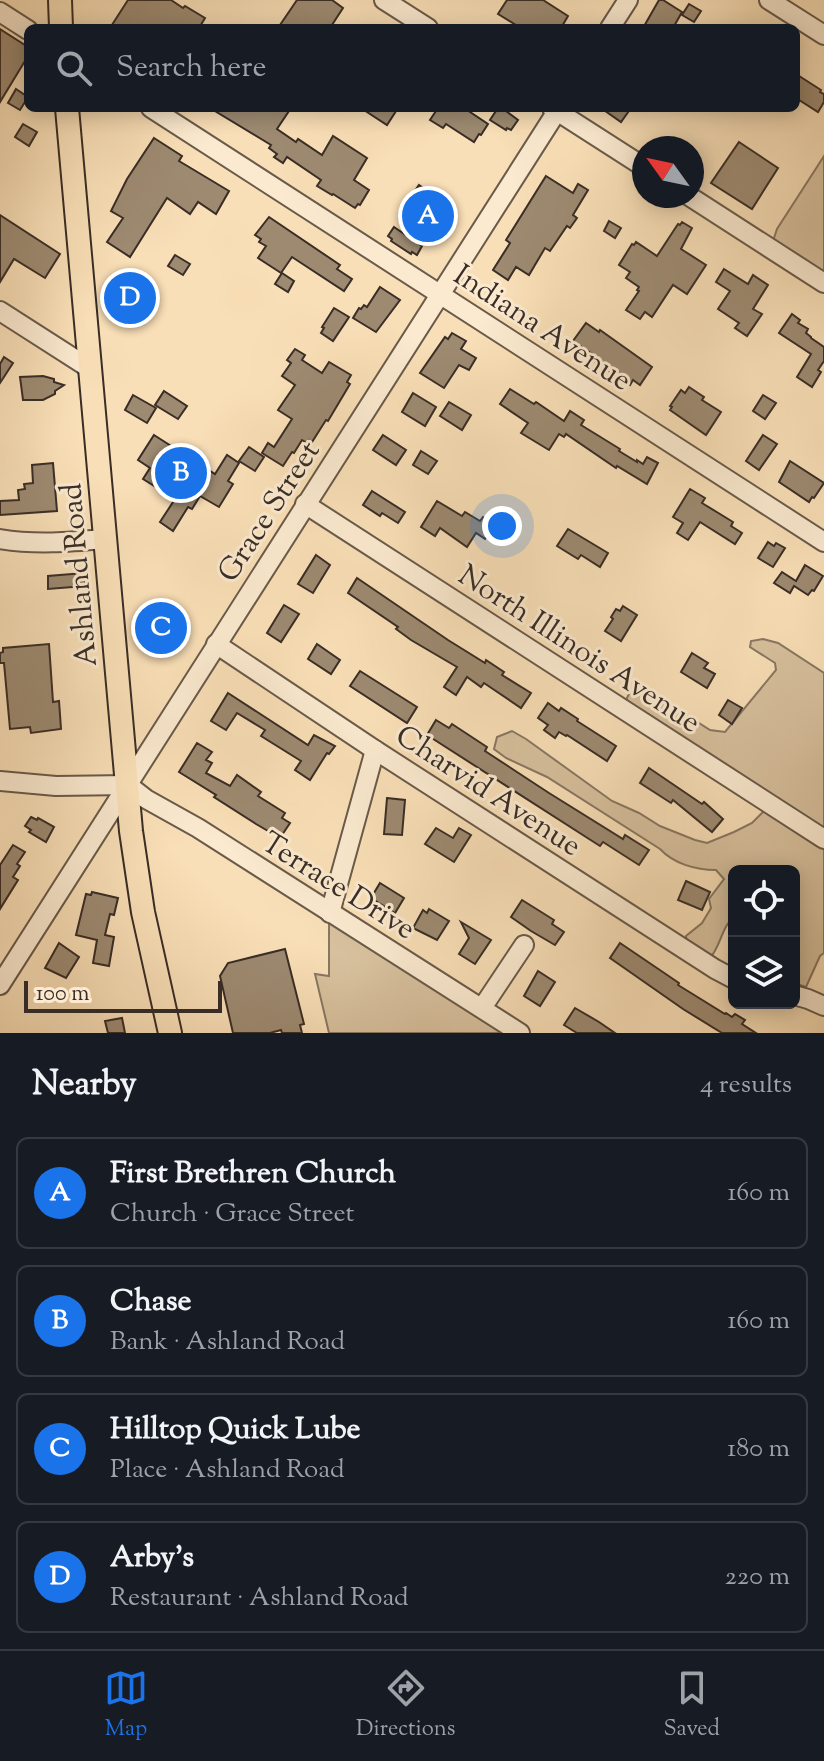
<!DOCTYPE html>
<html lang="en">
<head>
<meta charset="utf-8">
<style>
	:root { --surface:#171b24; --page:#20242c; --text:#f1f3f6; --muted:#9ea1a6; --line:#363941; --accent:#1a73e8 }
	body { margin:0; font-family:"Sorts Mill Goudy",serif; background:var(--page); color:var(--text) }
	.controls { position:absolute; right:24px; bottom:24px; display:grid; overflow:hidden; border-radius:12px; box-shadow:0 4px 20px #0003 }
	.controls button { width:72px; height:72px; display:grid; place-items:center; padding:0; border:0; border-bottom:2px solid var(--line); background:var(--surface); color:var(--text); font:40px sans-serif }
	.compass { position:absolute; left:632px; top:136px; width:72px; height:72px; border-radius:50%; background:var(--surface); box-shadow:0 4px 20px #0003; rotate:303deg }
	.scale { position:absolute; left:24px; bottom:20px; width:198px; box-sizing:border-box; padding-left:8px; border:4px solid #392d26; border-top:0; font-size:22px; line-height:28px; white-space:nowrap; color:#392d26; -webkit-text-stroke:6px #fbead0; paint-order:stroke }
	.you { position:absolute; left:502px; top:526px; width:28px; height:28px; margin:-20px; border:6px solid #fff; border-radius:50%; background:#1a73e8; box-shadow:0 0 0 12px #1a73e833 }
	.badge { display:grid; place-items:center; width:52px; height:52px; border-radius:50%; background:var(--accent); color:#fff; font-size:26px; font-weight:700 }
	.pin { position:absolute; translate:-50% -50%; border:4px solid #fff; box-shadow:0 2px 8px #0006 }
	.list { margin:0; padding:0; list-style:none }
	h2 { display:flex; justify-content:space-between; align-items:center; height:104px; margin:0; padding:0 32px; font-size:34px }
	h2 small { font-size:26px; font-weight:400; color:var(--muted) }
	.list li { display:grid; grid-template-columns:52px 1fr auto; gap:24px; align-items:center; box-sizing:border-box; height:112px; margin:0 16px 16px; padding:0 16px; border:2px solid var(--line); border-radius:12px }
	.list b { display:block; font-size:30px; white-space:nowrap }
	.list p { margin:0; font-size:26px; white-space:nowrap; color:var(--muted) }
	.list em { font-size:26px; font-style:normal; color:var(--muted) }
	.icon { flex:none; width:44px; height:44px; fill:none; stroke:currentColor; stroke-width:2; stroke-linecap:round; stroke-linejoin:round }
	.map { position:relative; flex:none; width:824px; height:1033px; overflow:hidden }
	.search { position:absolute; background:var(--surface); box-shadow:0 4px 20px #0003; left:24px; right:24px; top:24px; height:88px; display:flex; align-items:center; gap:20px; box-sizing:border-box; padding:0 28px; border-radius:12px; color:var(--muted); font-size:30px }
	.sheet { height:616px; background:var(--surface) }
	nav { display:flex; justify-content:space-around; align-items:center; box-sizing:border-box; height:112px; border-top:2px solid var(--line); background:var(--surface); font-size:22px; color:var(--muted) }
	nav a { display:grid; justify-items:center; gap:4px }
	nav .on { color:var(--accent) }
	.map>svg:first-child { display:block }
	.green { fill:#d8c19e; stroke:#887762; stroke-width:2 }
	.building { fill:#9d8a71; stroke:#392d26; stroke-width:2 }
	.lines { fill:none; stroke-linecap:round; stroke-linejoin:round }
	.minor-casing { stroke:#695a4a; stroke-width:22 }
	.major-casing { stroke:#392d26; stroke-width:26 }
	.minor { stroke:#fbead0; stroke-width:18 }
	.major { stroke:#f9dfb7; stroke-width:22 }
	.labels { text-anchor:middle; stroke-width:6; stroke-linejoin:round; paint-order:stroke }
	.street-label { font-size:30px; fill:#392d26; stroke:#fbead0 }
</style>
</head>
<body>
<div class="map">
<svg width="824" height="1033" viewBox="0 0 824 1033">
	<rect width="100%" height="100%" fill="#f9dfb7"/>
	<filter id="stains"><feTurbulence type="fractalNoise" baseFrequency=".0025" numOctaves="4"/><feColorMatrix values="0 0 0 0 .2 0 0 0 0 .09 0 0 0 0 .02 0 0 0 .5 -.17"/></filter>
	<radialGradient id="worn" r=".72"><stop offset=".6" stop-color="#630" stop-opacity="0"/><stop offset="1" stop-color="#630" stop-opacity=".3"/></radialGradient>
	<g class="green">
		<path d="M824 156V274L773 241 777 229Z"/>
		<path d="M763 639 778 643 824 673V832L624 704 630 692 640 685 710 730 725 732 776 670 775 663 750 647 751 641Z"/>
		<path d="M512 731 526 739 612 801 639 813 660 826 695 840 707 843 734 832 752 823 766 809 824 847V953L820 956 806 987 794 983V871H734V917C721 927 721 947 709 959L687 945 686 936 702 923 711 908 709 899 724 879 716 870C696 870 674 864 660 849L547 777 506 758 494 749 497 737Z"/>
		<path d="M329 918 510 1033H329L315 974 329 976Z"/>
	</g>
	<g class="building">
		<path d="M128 0H171L183 8 185 6 205 18 199 28H110Z"/>
		<path d="M297 0H332L343 8 330 28H278Z"/>
		<path d="M507 0H543L568 16 561 28H521L498 14Z"/>
		<path d="M659 0H663L682 12 673 28H643Z"/>
		<path d="M689 4 701 11 694 22 682 15Z"/>
		<path d="M0 29 28 47V56L0 102Z"/>
		<path d="M796 74 821 90 820 92 824 94V102L818 112 796 98Z"/>
		<path d="M16 89 28 97 20 110 8 103Z"/>
		<path d="M210 108H291L277 129 296 142 298 139 322 155 333 136 367 158 354 180 369 190 360 205 358 204 355 208 333 194 332 195 317 186 321 180 287 157 283 163 274 157 277 154 269 148 271 145Z"/>
		<path d="M361 108H398L387 125Z"/>
		<path d="M438 108H464L488 124 481 135 479 134 474 142 446 124 443 128 430 120Z"/>
		<path d="M498 108H502L518 120 511 130 507 128 506 130 490 120Z"/>
		<path d="M601 108H631L621 122Z"/>
		<path d="M23 124 37 132 29 146 15 137Z"/>
		<path d="M154 138 182 156 179 161 229 191 216 214 198 202 190 214 167 198 130 257 107 242 123 218 111 211 127 179Z"/>
		<path d="M739 142 778 168 752 209 711 183Z"/>
		<path d="M546 176 573 193 578 184 588 190 573 215 577 218 570 228 567 226 550 251 545 248 529 275 516 267 508 280 493 270 510 243 506 240Z"/>
		<path d="M419 185 454 209 444 224 447 226 441 235 409 214 415 205 408 201Z"/>
		<path d="M0 215 60 254 45 278 14 259 0 282Z"/>
		<path d="M269 217 340 265 337 269 352 279 344 291 292 257 281 273 258 258 266 246 259 242 261 239 255 235Z"/>
		<path d="M609 221 621 228 615 238 604 231Z"/>
		<path d="M682 222 692 228 681 249 706 265 687 294 673 285 652 317 645 312 640 319 626 310 639 291 637 290 639 287 626 278 630 272 619 265 632 244 634 245 636 242 657 256 678 224 680 225Z"/>
		<path d="M394 227 422 246 417 255 412 252 411 254 391 241 392 239 388 236Z"/>
		<path d="M175 255 190 264 183 275 168 266Z"/>
		<path d="M724 269 748 284 753 275 768 285 753 309 762 314 747 336 735 328 739 323 718 309 730 291 716 282Z"/>
		<path d="M282 273 294 281 288 292 275 284Z"/>
		<path d="M380 287 400 300 376 332 353 318 359 308 361 309 364 305 367 307Z"/>
		<path d="M334 308 349 317 333 341 321 333 324 328 322 327Z"/>
		<path d="M792 314 800 320 798 323 808 329 806 333 811 337V338L824 347V361L818 370 821 372 812 387 797 377 811 354 779 333Z"/>
		<path d="M586 323 599 332 600 330 652 367 640 385 633 380 630 385 601 366 594 361 596 358 595 356 573 341Z"/>
		<path d="M452 333 466 341 461 349 476 358 469 370 459 365 444 388 420 373 445 337 448 339Z"/>
		<path d="M295 349 305 355 302 360 322 373 329 362 351 375 347 382 350 384 328 421 326 420 312 442 309 440 307 443 302 440 294 453 292 452 283 466 262 453 268 443 274 447 292 419 278 410 295 385 282 376 291 363 287 360Z"/>
		<path d="M4 357 13 363 0 383V364Z"/>
		<path d="M43 376 54 379V382L64 385 55 391V394L43 400H23L20 377Z"/>
		<path d="M689 387 704 397 702 400 721 412 706 435 670 410 672 407 670 406 681 390 685 393Z"/>
		<path d="M510 389 534 404 536 402 564 421 570 411 584 420 581 425 620 449 619 451 637 462V460L643 464 647 457 658 463 647 484 617 466 616 468 566 434 564 437 559 434 549 450 521 433 528 423 500 404Z"/>
		<path d="M164 391 187 406 178 419 155 405Z"/>
		<path d="M413 393 436 407 425 426 402 412Z"/>
		<path d="M133 395 156 408 147 423 125 410Z"/>
		<path d="M763 395 776 403 765 419 753 411Z"/>
		<path d="M449 402 471 415 462 430 440 416Z"/>
		<path d="M154 435 215 474 227 455 239 463 228 481 233 484 219 507 200 496 192 509 188 507 173 531 160 522 175 499 143 479 150 468 138 460Z"/>
		<path d="M383 435 406 450 396 465 373 450Z"/>
		<path d="M763 435 777 444 759 470 746 461Z"/>
		<path d="M249 447 264 457 255 471 239 461Z"/>
		<path d="M421 451 437 461 428 474 413 465Z"/>
		<path d="M790 461 824 483 814 498 812 497 809 502 779 482Z"/>
		<path d="M53 463 57 511 0 515V501L19 500 18 490 25 489 24 484 33 483 32 465Z"/>
		<path d="M690 489 705 498 702 503 733 522 731 526 742 533 735 544 700 522 688 540 677 533 683 523 673 517Z"/>
		<path d="M372 491 405 512 398 523 382 513 380 516 363 505Z"/>
		<path d="M437 501 462 516 465 512 480 521 483 517 495 525 485 539 476 533 467 547 440 528 435 536 421 527Z"/>
		<path d="M568 529 608 553 600 567 581 555 578 559 557 546Z"/>
		<path d="M768 542 774 546 776 543 785 548 773 567 758 558Z"/>
		<path d="M316 555 330 565 313 593 298 584Z"/>
		<path d="M805 565 823 576 814 591 812 590 808 595 794 586 790 593 774 583 782 572 796 581Z"/>
		<path d="M84 573 85 586 48 589V576Z"/>
		<path d="M357 578 448 640 485 663 486 660 504 672 502 675 531 693 521 708 484 683 481 687 467 677 456 695 444 687 457 667 411 640 396 629 398 627 348 593Z"/>
		<path d="M284 605 299 614 281 642 267 633Z"/>
		<path d="M623 606 637 615 621 641 605 631 613 619 611 617 616 609 620 611Z"/>
		<path d="M152 614 177 629 169 643 153 634 154 632 145 627Z"/>
		<path d="M49 644 53 702 59 701 61 729 31 733 30 727 10 729 4 663H0V653L3 652V648Z"/>
		<path d="M317 644 340 660 331 674 308 659Z"/>
		<path d="M692 653 708 663 704 668 715 674 707 688 681 672Z"/>
		<path d="M360 671 417 707 407 723 350 686Z"/>
		<path d="M228 693 308 745 314 735 335 746 329 754 327 753 310 780 295 770 301 761 261 736 265 730 237 713 226 730 211 721Z"/>
		<path d="M728 700 742 708 732 724 719 715Z"/>
		<path d="M548 703 559 711 561 708 578 719 577 721 616 746 607 761 567 735 566 736 559 732 555 738 544 730 548 725 538 718Z"/>
		<path d="M436 720 449 728 452 724 487 747 485 751 549 793 623 839 625 835 649 850 639 865 603 842 600 846 427 735Z"/>
		<path d="M197 743 212 752 206 760 212 763 206 773 230 786 237 775 261 792 258 796 285 813 282 818 290 823 280 838 256 824 214 797 216 795 179 772Z"/>
		<path d="M649 768 702 804 704 802 723 819 712 832 673 800 671 803 640 783Z"/>
		<path d="M387 798 405 800 402 835 384 834Z"/>
		<path d="M31 817 37 820 38 818 54 827 46 842 29 832 31 830 25 826Z"/>
		<path d="M436 828 453 838 459 828 471 835 454 862 425 844Z"/>
		<path d="M13 845 25 852 17 864 20 866 13 877 18 880 0 909V865Z"/>
		<path d="M686 881 710 892 702 910 678 900Z"/>
		<path d="M380 883 404 898 395 913 371 898Z"/>
		<path d="M92 892 118 898 114 915 110 914 105 935 114 937 109 966 93 963 97 940 76 935 86 894 91 895Z"/>
		<path d="M522 900 554 920 552 924 564 932 555 945 531 931 511 917Z"/>
		<path d="M429 909 449 921 437 940 413 928 423 910 427 913Z"/>
		<path d="M461 922 491 940 475 964 459 954 469 938Z"/>
		<path d="M59 943 79 957 66 978 45 968Z"/>
		<path d="M620 943 679 983 678 985 725 1014 726 1013 732 1017 735 1014 745 1020 742 1024 756 1033H722L683 1009 610 958Z"/>
		<path d="M285 949 304 1024 300 1025 302 1033H282L281 1030 270 1033H233L220 976 228 963Z"/>
		<path d="M538 971 555 982 540 1006 524 996Z"/>
		<path d="M575 1008 599 1022 615 1033H577L564 1025Z"/>
		<path d="M122 1018 125 1033H108L105 1021Z"/>
	</g>
	<g class="lines">
		<g class="minor-casing">
			<g id="minor">
				<path d="M384 0 428 28"/>
				<path d="M769 0 824 35"/>
				<path d="M0 12 28 30"/>
				<path d="M610 28 628 0"/>
				<path d="M151 108 824 542"/>
				<path d="M552 108 644 167"/>
				<path d="M689 196 824 283"/>
				<path d="M0 311 89 368"/>
				<path d="M305 504 824 839"/>
				<path d="M0 539C35 545 70 542 105 539"/>
				<path d="M216 644 375 750 715 969 734 979"/>
				<path d="M0 781 56 786 128 785"/>
				<path d="M128 785 146 799 198 828 520 1033"/>
				<path d="M330 913 375 750"/>
				<path d="M0 985 559 108"/>
				<path d="M794 995 808 999 824 1006"/>
				<path d="M482 1008 524 945"/>
			</g>
		</g>
		<g class="major-casing">
			<g id="major">
				<path d="M60 0 61 28"/>
				<path d="M67 108 131 831 143 912 170 1033"/>
			</g>
		</g>
		<use href="#minor" class="minor"/>
		<use href="#major" class="major"/>
	</g>
	<g class="labels">
		<g class="street-label">
			<text transform="translate(543 327) rotate(33)" y="10">Indiana Avenue</text>
			<text transform="translate(268 511) rotate(-57)" y="10">Grace Street</text>
			<text transform="translate(78 575) rotate(-95)" y="10">Ashland Road</text>
			<text transform="translate(580 648) rotate(33)" y="10">North Illinois Avenue</text>
			<text transform="translate(489 790) rotate(33)" y="10">Charvid Avenue</text>
			<text transform="translate(339 885) rotate(32)" y="10">Terrace Drive</text>
		</g>
	</g>
	<rect width="100%" height="100%" filter="url(#stains)"/>
	<rect width="100%" height="100%" fill="url(#worn)"/>
</svg>
<div class="controls">
<button><svg class="icon" aria-label="locate" viewBox="0 0 24 24"><circle cx="12" cy="12" r="6"/><path d="M12 2v4M12 18v4M2 12h4M18 12h4"/></svg></button>
<button><svg class="icon" aria-label="layers" viewBox="0 0 24 24"><path d="M12 4l9 5-9 5-9-5zM3 14l9 5 9-5"/></svg></button>
</div>
<svg class="compass" viewBox="-18 -18 36 36"><path d="M0-13l5 13h-10z" fill="#e53935"/><path d="M0 13l5-13h-10z" fill="#9ea1a6"/></svg>
<div class="scale">100 m</div>
<div class="you"></div>
<div class="pin badge" style="left:428px;top:216px">A</div>
<div class="pin badge" style="left:181px;top:473px">B</div>
<div class="pin badge" style="left:161px;top:628px">C</div>
<div class="pin badge" style="left:130px;top:298px">D</div>
<div class="search"><svg class="icon" aria-label="search" viewBox="0 0 24 24"><circle cx="10" cy="10" r="6"/><path d="M15 15l6 6"/></svg>Search here</div>
</div>
<section class="sheet">
<h2>Nearby<small>4 results</small></h2>
<ul class="list">
<li><span class="badge">A</span><div><b>First Brethren Church</b><p>Church · Grace Street</p></div><em>160 m</em></li>
<li><span class="badge">B</span><div><b>Chase</b><p>Bank · Ashland Road</p></div><em>160 m</em></li>
<li><span class="badge">C</span><div><b>Hilltop Quick Lube</b><p>Place · Ashland Road</p></div><em>180 m</em></li>
<li><span class="badge">D</span><div><b>Arby's</b><p>Restaurant · Ashland Road</p></div><em>220 m</em></li>
</ul>
</section>
<nav>
<a class="on"><svg class="icon" aria-label="map" viewBox="0 0 24 24"><path d="M3 6l6-2 6 2 6-2v14l-6 2-6-2-6 2zM9 4v14M15 6v14"/></svg>Map</a>
<a><svg class="icon" aria-label="directions" viewBox="0 0 24 24"><path d="M12 3l9 9-9 9-9-9zM9 14v-3h6M13 9l2 2-2 2"/></svg>Directions</a>
<a><svg class="icon" aria-label="saved" viewBox="0 0 24 24"><path d="M7 4h10v16l-5-4-5 4z"/></svg>Saved</a>
</nav>
</body>
</html>
